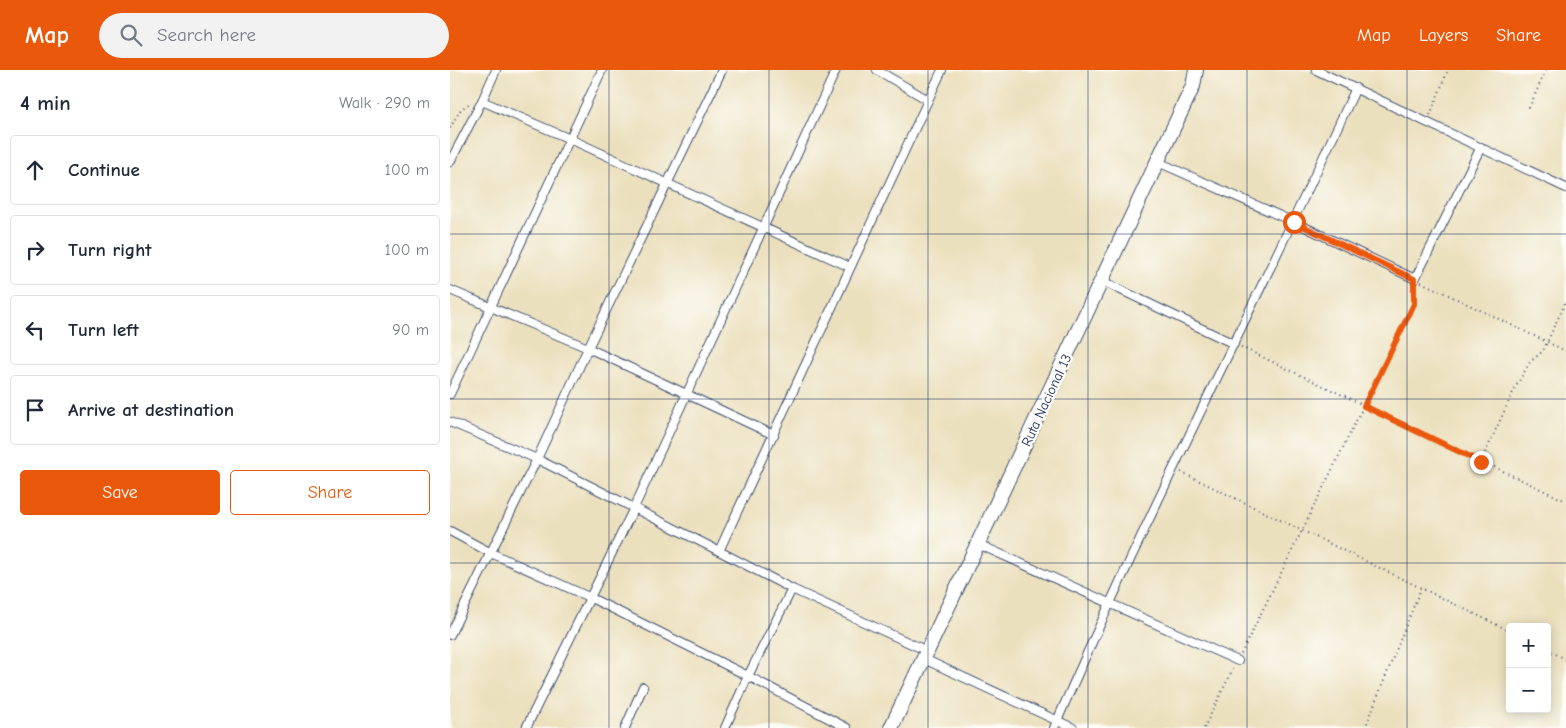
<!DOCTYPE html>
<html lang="en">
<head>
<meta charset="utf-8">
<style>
	:root { --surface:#fff; --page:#f2f2f3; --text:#1f2937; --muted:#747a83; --line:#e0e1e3; --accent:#ea580c }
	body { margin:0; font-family:"Comic Neue",sans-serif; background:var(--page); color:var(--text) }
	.controls { position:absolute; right:15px; bottom:15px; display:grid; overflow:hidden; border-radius:5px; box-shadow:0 2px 12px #0003 }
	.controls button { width:45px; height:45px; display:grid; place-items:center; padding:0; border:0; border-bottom:1px solid var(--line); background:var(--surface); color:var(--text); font:25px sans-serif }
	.stop { position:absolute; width:15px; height:15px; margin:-11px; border:4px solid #ea580c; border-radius:50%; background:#fff }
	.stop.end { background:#ea580c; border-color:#fff; box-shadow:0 1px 5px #0008 }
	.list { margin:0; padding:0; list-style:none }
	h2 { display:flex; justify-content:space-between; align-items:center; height:65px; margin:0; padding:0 20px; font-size:21px }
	h2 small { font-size:16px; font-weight:400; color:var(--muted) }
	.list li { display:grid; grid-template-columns:32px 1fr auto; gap:15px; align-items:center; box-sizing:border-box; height:70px; margin:0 10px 10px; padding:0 10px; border:1px solid var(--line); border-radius:5px }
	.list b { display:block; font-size:19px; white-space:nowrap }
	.list em { font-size:16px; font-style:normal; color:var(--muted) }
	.actions { display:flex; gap:10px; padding:15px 20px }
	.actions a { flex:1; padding:11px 0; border:1px solid var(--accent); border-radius:5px; text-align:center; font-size:18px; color:var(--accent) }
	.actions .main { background:var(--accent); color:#fff }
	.icon { flex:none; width:28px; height:28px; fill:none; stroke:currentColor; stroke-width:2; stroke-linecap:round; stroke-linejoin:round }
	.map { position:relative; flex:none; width:1116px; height:658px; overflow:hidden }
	header { display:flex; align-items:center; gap:30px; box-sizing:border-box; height:70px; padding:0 25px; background:var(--accent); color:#fff }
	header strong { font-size:24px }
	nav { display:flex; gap:28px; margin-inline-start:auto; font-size:18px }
	.search { width:350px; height:45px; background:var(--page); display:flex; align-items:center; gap:12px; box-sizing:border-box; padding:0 18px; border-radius:28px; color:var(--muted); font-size:19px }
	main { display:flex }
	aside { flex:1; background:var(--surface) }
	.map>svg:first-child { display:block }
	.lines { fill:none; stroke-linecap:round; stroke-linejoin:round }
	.street-casing { stroke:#3a4a6c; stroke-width:10 }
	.highway-casing { stroke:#3a4a6c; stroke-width:16 }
	.path { stroke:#3a4a6c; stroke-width:2; stroke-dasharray:1 4; stroke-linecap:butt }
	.street { stroke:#fff; stroke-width:8 }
	.highway { stroke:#fff; stroke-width:14 }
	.route { stroke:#ea580c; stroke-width:6 }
	.grid { fill:none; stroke:#1b2f5e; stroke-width:1; stroke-opacity:0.55 }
	.labels { text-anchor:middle; stroke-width:5; stroke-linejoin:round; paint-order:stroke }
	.street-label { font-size:14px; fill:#1b2f5e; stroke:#fdfcf7 }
</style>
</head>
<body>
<header>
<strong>Map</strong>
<div class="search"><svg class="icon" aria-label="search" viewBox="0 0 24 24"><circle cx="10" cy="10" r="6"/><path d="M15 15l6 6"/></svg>Search here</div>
<nav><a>Map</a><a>Layers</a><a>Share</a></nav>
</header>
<main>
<aside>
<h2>4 min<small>Walk · 290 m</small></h2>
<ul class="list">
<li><svg class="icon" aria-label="ahead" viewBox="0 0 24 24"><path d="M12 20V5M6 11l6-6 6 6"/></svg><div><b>Continue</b></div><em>100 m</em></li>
<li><svg class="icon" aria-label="right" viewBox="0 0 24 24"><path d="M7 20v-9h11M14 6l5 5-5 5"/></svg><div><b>Turn right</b></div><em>100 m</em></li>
<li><svg class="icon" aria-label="left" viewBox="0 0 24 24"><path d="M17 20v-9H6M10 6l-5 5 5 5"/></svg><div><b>Turn left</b></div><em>90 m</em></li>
<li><svg class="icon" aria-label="arrive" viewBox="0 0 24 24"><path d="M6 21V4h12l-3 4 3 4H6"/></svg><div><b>Arrive at destination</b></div></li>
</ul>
<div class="actions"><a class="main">Save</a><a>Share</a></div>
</aside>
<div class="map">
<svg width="1116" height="658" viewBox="0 0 1116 658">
	<rect width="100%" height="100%" fill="#fdfcf7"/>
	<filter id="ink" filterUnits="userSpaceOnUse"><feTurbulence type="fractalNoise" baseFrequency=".02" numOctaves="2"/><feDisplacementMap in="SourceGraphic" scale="10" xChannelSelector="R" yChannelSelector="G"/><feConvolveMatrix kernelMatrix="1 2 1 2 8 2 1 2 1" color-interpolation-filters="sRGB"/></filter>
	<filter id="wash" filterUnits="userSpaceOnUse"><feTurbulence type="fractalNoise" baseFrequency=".0096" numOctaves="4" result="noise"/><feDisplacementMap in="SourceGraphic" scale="20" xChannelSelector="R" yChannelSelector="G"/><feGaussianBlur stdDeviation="1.12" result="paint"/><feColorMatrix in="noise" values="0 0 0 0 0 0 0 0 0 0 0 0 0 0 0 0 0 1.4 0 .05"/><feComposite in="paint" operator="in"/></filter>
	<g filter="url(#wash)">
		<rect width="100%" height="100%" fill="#ebe0bd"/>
	</g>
	<g filter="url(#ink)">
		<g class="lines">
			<g class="street-casing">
				<g id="street">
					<path d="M427 0 478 30"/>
					<path d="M866 0 1116 118"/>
					<path d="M32 31 120 69 400 197"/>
					<path d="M0 92 32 31 46 0"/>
					<path d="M708 92 844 152 965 209 1031 77"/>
					<path d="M652 211 784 274"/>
					<path d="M0 220 138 278 324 365"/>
					<path d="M0 324 152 0"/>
					<path d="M0 352 87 389 269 481"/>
					<path d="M0 461 41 483 141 528 298 606 397 658"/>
					<path d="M528 474 788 591"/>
					<path d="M0 565 87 389 138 278 272 0"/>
					<path d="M477 581 342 519 269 481 492 0"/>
					<path d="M474 589 623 658"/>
					<path d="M76 658 184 438 386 0"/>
					<path d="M175 658 193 617"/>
					<path d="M275 658 298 606 342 519"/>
					<path d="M604 658C698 442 806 232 906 18"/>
				</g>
			</g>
			<g class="highway-casing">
				<path id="highway" d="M441 658 743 16 746 0"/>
			</g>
			<g class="path">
				<path d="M1079 38 1096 0"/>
				<path d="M980 45 998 0"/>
				<path d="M0 58 11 39 22 32"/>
				<path d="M971 212 1116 281"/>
				<path d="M791 277 1116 431"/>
				<path d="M1031 392 1064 320 1080 292 1093 281 1116 231"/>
				<path d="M731 402 1060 561"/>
				<path d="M1097 580 1116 589"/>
				<path d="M791 584 964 234V217"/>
				<path d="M754 658 784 597"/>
				<path d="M915 658 971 518"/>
			</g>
			<use href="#street" class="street"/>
			<use href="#highway" class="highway"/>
		</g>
	</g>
	<g class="lines" filter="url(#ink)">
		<path class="route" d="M844 152 964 209V234L914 336 1031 392"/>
	</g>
	<path class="grid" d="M159 0V658M319 0V658M478 0V658M638 0V658M797 0V658M957 0V658M0 164H1116M0 329H1116M0 493H1116"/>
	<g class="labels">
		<g class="street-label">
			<text transform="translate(596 330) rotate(-65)" y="5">Ruta Nacional 13</text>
		</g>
	</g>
</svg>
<div class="controls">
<button>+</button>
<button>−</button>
</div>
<div class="stop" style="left:844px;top:152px"></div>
<div class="stop end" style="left:1031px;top:392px"></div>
</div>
</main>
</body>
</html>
